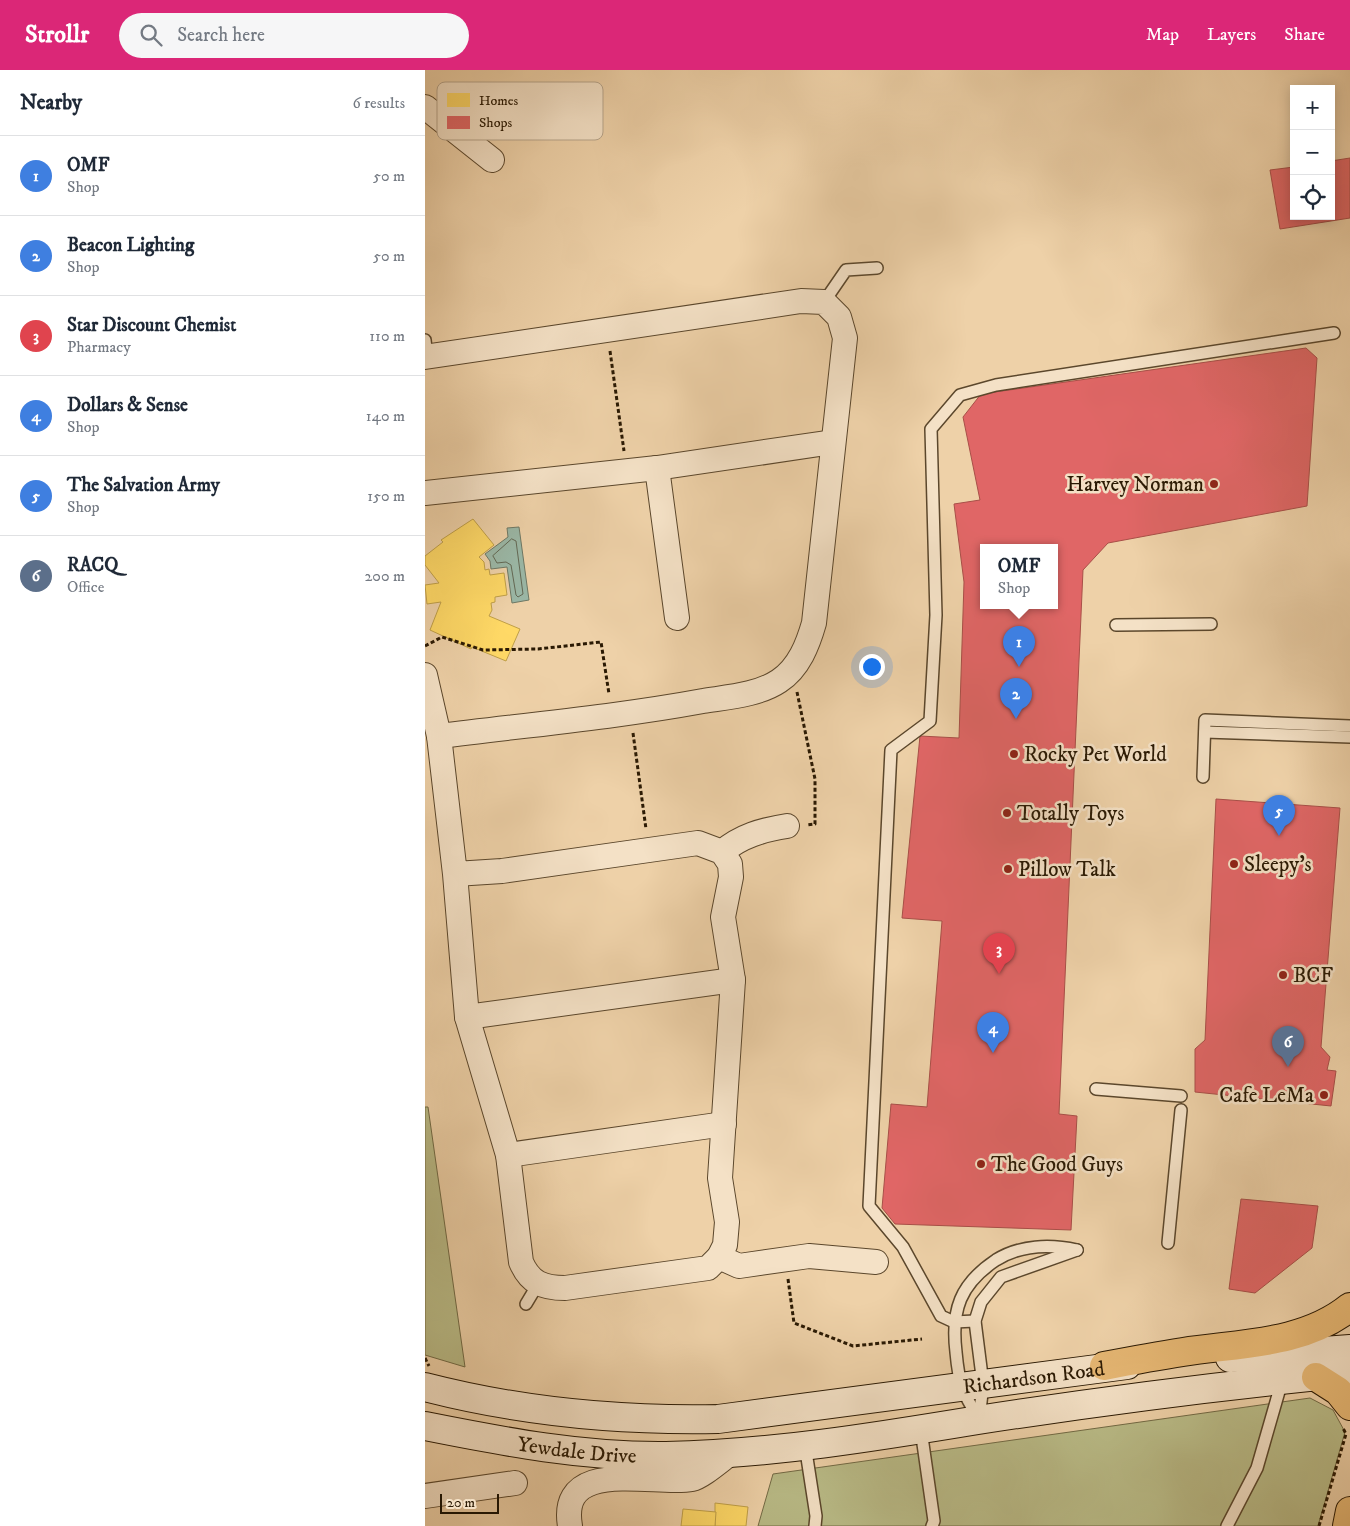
<!DOCTYPE html>
<html lang="en">
<head>
<meta charset="utf-8">
<style>
	:root { --surface:#fff; --page:#f6f6f7; --text:#1f2937; --muted:#747a83; --line:#e0e1e3; --accent:#db2777 }
	body { margin:0; font-family:"IM FELL DW Pica",serif; background:var(--page); color:var(--text) }
	.controls { position:absolute; right:15px; top:15px; display:grid; overflow:hidden; border-radius:0px; box-shadow:0 2px 12px #0003 }
	.controls button { width:45px; height:45px; display:grid; place-items:center; padding:0; border:0; border-bottom:1px solid var(--line); background:var(--surface); color:var(--text); font:25px sans-serif }
	.scale { position:absolute; left:15px; bottom:12px; width:59px; box-sizing:border-box; padding-left:5px; border:2px solid #2a1903; border-top:0; font-size:14px; line-height:18px; white-space:nowrap; color:#2a1903; -webkit-text-stroke:4px #f4e1c6; paint-order:stroke }
	.you { position:absolute; left:446px; top:596px; width:18px; height:18px; margin:-12px; border:4px solid #fff; border-radius:50%; background:#1a73e8; box-shadow:0 0 0 8px #1a73e833 }
	.badge { display:grid; place-items:center; width:32px; height:32px; border-radius:50%; background:var(--accent); color:#fff; font-size:16px; font-weight:700 }
	.pin { position:absolute; translate:-50% -41px; filter:drop-shadow(0 1px 2px #0008) }
	.pin::after { content:''; position:absolute; top:26px; width:18px; height:15px; background:inherit; clip-path:polygon(0 0,100% 0,50% 100%) }
	.popup { position:absolute; left:555px; top:474px; width:78px; height:65px; box-sizing:border-box; display:grid; place-content:center; border-radius:0px; background:var(--surface); filter:drop-shadow(0 1px 4px #0005); font-size:16px; white-space:nowrap; color:var(--muted) }
	.popup b { font-size:19px; color:var(--text) }
	.popup::after { content:''; position:absolute; left:50%; top:100%; margin-left:-10px; border:10px solid transparent; border-top-color:var(--surface) }
	.list { margin:0; padding:0; list-style:none }
	h2 { display:flex; justify-content:space-between; align-items:center; height:65px; margin:0; padding:0 20px; font-size:21px }
	h2 small { font-size:16px; font-weight:400; color:var(--muted) }
	.list li { display:grid; grid-template-columns:32px 1fr auto; gap:15px; align-items:center; box-sizing:border-box; height:80px; padding:0 20px; border-top:1px solid var(--line) }
	.list b { display:block; font-size:19px; white-space:nowrap }
	.list p { margin:0; font-size:16px; white-space:nowrap; color:var(--muted) }
	.list em { font-size:16px; font-style:normal; color:var(--muted) }
	.icon { flex:none; width:28px; height:28px; fill:none; stroke:currentColor; stroke-width:2; stroke-linecap:round; stroke-linejoin:round }
	.map { position:relative; flex:none; width:925px; height:1456px; overflow:hidden }
	header { display:flex; align-items:center; gap:30px; box-sizing:border-box; height:70px; padding:0 25px; background:var(--accent); color:#fff }
	header strong { font-size:24px }
	nav { display:flex; gap:28px; margin-inline-start:auto; font-size:18px }
	.search { width:350px; height:45px; background:var(--page); display:flex; align-items:center; gap:12px; box-sizing:border-box; padding:0 18px; border-radius:28px; color:var(--muted); font-size:19px }
	main { display:flex }
	aside { flex:1; background:var(--surface) }
	.map>svg:first-child { display:block }
	.green { fill:#b9bb87; stroke:#726a45 }
	.water { fill:#9ab7a6; stroke:#6d7865 }
	.homes { fill:#ffd966; stroke:#bf9f48 }
	.shops { fill:#e06666; stroke:#a94f48; fill-rule:evenodd }
	.lines { fill:none; stroke-linecap:round; stroke-linejoin:round }
	.shore { stroke:#626854; stroke-width:1 }
	.service-casing { stroke:#5b472c; stroke-width:14 }
	.minor-casing { stroke:#5b472c; stroke-width:26 }
	.secondary-casing { stroke:#2a1903; stroke-width:30 }
	.trunk-casing { stroke:#2a1903; stroke-width:30 }
	.path { stroke:#2a1903; stroke-width:3; stroke-dasharray:4 2.5; stroke-linecap:butt }
	.service { stroke:#f4e1c6; stroke-width:11 }
	.minor { stroke:#f4e1c6; stroke-width:24 }
	.secondary { stroke:#f4e1c6; stroke-width:28 }
	.trunk { stroke:#e7b874; stroke-width:28 }
	.poi-dot { fill:#8f2418; stroke:#f4e1c6; stroke-width:2 }
	.labels { text-anchor:middle; stroke-width:5; stroke-linejoin:round; paint-order:stroke }
	.poi-label { font-size:21px; fill:#2a1903; stroke:#f4e1c6; text-anchor:start }
	.street-label { font-size:21px; fill:#2a1903; stroke:#f4e1c6 }
	.key { fill:#f4e1c6; stroke:#b7a58c; stroke-width:1 }
	.key-label { font-size:14px; fill:#2a1903 }
</style>
</head>
<body>
<header>
<strong>Strollr</strong>
<div class="search"><svg class="icon" aria-label="search" viewBox="0 0 24 24"><circle cx="10" cy="10" r="6"/><path d="M15 15l6 6"/></svg>Search here</div>
<nav><a>Map</a><a>Layers</a><a>Share</a></nav>
</header>
<main>
<aside>
<h2>Nearby<small>6 results</small></h2>
<ul class="list">
<li><span class="badge" style="background:#3f7fe0">1</span><div><b>OMF</b><p>Shop</p></div><em>50 m</em></li>
<li><span class="badge" style="background:#3f7fe0">2</span><div><b>Beacon Lighting</b><p>Shop</p></div><em>50 m</em></li>
<li><span class="badge" style="background:#e0444e">3</span><div><b>Star Discount Chemist</b><p>Pharmacy</p></div><em>110 m</em></li>
<li><span class="badge" style="background:#3f7fe0">4</span><div><b>Dollars &amp; Sense</b><p>Shop</p></div><em>140 m</em></li>
<li><span class="badge" style="background:#3f7fe0">5</span><div><b>The Salvation Army</b><p>Shop</p></div><em>150 m</em></li>
<li><span class="badge" style="background:#5c6f8a">6</span><div><b>RACQ</b><p>Office</p></div><em>200 m</em></li>
</ul>
</aside>
<div class="map">
<svg width="925" height="1456" viewBox="0 0 925 1456">
	<rect width="100%" height="100%" fill="#eed1a8"/>
	<filter id="stains"><feTurbulence type="fractalNoise" baseFrequency=".004" numOctaves="4"/><feColorMatrix values="0 0 0 0 .2 0 0 0 0 .09 0 0 0 0 .02 0 0 0 .5 -.17"/></filter>
	<radialGradient id="worn" r=".72"><stop offset=".6" stop-color="#630" stop-opacity="0"/><stop offset="1" stop-color="#630" stop-opacity=".3"/></radialGradient>
	<g class="green">
		<path d="M0 1037H3L40 1297 0 1285Z"/>
		<path d="M885 1328 908 1340 920 1362 893 1456H333L348 1404Z"/>
	</g>
	<path class="water" d="M94 457 104 530 87 533 82 497 66 499 65 491 60 484 83 467 82 458Z"/>
	<g class="homes">
		<path d="M48 449 69 475 54 487 59 492 60 500 64 499 65 505 79 503 82 525 70 527V532L66 533 67 540 64 546 95 559 81 591 47 577 46 579 5 560 16 532 2 534 0 515 14 513 0 495V486L18 472 16 470Z"/>
		<path d="M290 1433 323 1437 321 1456H290Z"/>
		<path d="M258 1439 291 1442 290 1456H256Z"/>
	</g>
	<g class="shops">
		<path d="M925 88V148L855 159 845 100 869 97V146H906V91Z"/>
		<path d="M881 278 892 288 882 436 683 473 658 500 634 1044 652 1046 646 1160 470 1154 457 1138 466 1034 502 1037 517 851 477 848 495 666 534 668 539 512 529 434 555 430 538 347 556 324ZM559 478H629V536H559Z"/>
		<path d="M791 729 915 738 896 977 905 987 902 1000 911 1001 906 1036 770 1022V979L780 970Z"/>
		<path d="M816 1129 893 1136 887 1178 830 1223 804 1219Z"/>
	</g>
	<g class="lines">
		<path class="shore" d="M87 469 91 471 98 524 93 527 91 525 86 495 81 492 72 493 68 486Z"/>
		<g class="service-casing">
			<g id="service">
				<path d="M399 232 421 200 452 198"/>
				<path d="M0 270 2 287"/>
				<path d="M691 555 786 554"/>
				<path d="M780 662 925 667"/>
				<path d="M778 707 780 650 925 656"/>
				<path d="M671 1019 756 1026"/>
				<path d="M743 1173 756 1040"/>
				<path d="M101 1234 113 1214"/>
				<path d="M550 1251 529 1252 516 1246 478 1177 444 1136 466 680 505 651 511 545 506 359 535 325 571 315 909 263"/>
				<path d="M554 1350C549 1339 540 1328 537 1316 533 1305 532 1293 531 1282 526 1240 535 1214 571 1190 595 1175 625 1174 652 1180"/>
				<path d="M554 1350 558 1314 550 1251 556 1232 576 1207 652 1180"/>
				<path d="M496 1360 509 1451 507 1456"/>
				<path d="M380 1375 391 1446 390 1456"/>
				<path d="M802 1456 832 1398 857 1311"/>
			</g>
		</g>
		<g class="minor-casing">
			<g id="minor">
				<path d="M0 37 67 90"/>
				<path d="M0 287 376 231 399 232 414 247 420 268 389 553C383 574 374 598 354 611 333 625 303 627 278 631 191 647 102 655 14 666"/>
				<path d="M232 398 252 548"/>
				<path d="M0 423 232 398 408 372"/>
				<path d="M0 605 14 666 30 804 42 947 83 1085 96 1192C105 1213 118 1218 140 1218L283 1198 294 1187 300 1175 302 1152 295 1108 308 910 298 847 306 807 305 794 297 782 273 773 77 801 30 804"/>
				<path d="M297 782C316 766 337 760 362 756"/>
				<path d="M42 947 308 910"/>
				<path d="M83 1085 299 1054"/>
				<path d="M294 1187 314 1196 384 1186 451 1192"/>
				<path d="M0 1426 90 1413"/>
				<path d="M145 1456C133 1386 231 1416 267 1409 277 1407 297 1389 306 1383"/>
			</g>
		</g>
		<g class="secondary-casing">
			<g id="secondary">
				<path d="M805 1288 925 1279"/>
				<path id="s1" d="M0 1317C97 1342 193 1351 293 1349L702 1295"/>
				<path id="s2" d="M0 1356C80 1372 159 1387 241 1386 346 1384 450 1367 553 1350 676 1331 801 1315 925 1303"/>
			</g>
		</g>
		<g class="trunk-casing">
			<g id="trunk">
				<path d="M679 1296C705 1291 732 1286 758 1282 815 1273 878 1275 925 1237"/>
				<path d="M891 1307 913 1321 925 1336"/>
				<path d="M922 1456 925 1441"/>
			</g>
		</g>
		<g class="path">
			<path d="M185 281 199 381"/>
			<path d="M0 576 17 567 58 580 113 579 176 572 184 624"/>
			<path d="M372 622 390 709V754L382 755"/>
			<path d="M208 663 221 759"/>
			<path d="M363 1209 369 1253 428 1276 497 1269"/>
			<path d="M0 1288 4 1296"/>
			<path d="M894 1456 921 1364 918 1358"/>
		</g>
		<use href="#service" class="service"/>
		<use href="#minor" class="minor"/>
		<use href="#secondary" class="secondary"/>
		<use href="#trunk" class="trunk"/>
	</g>
	<g class="poi-dot">
		<circle cx="789" cy="414" r="5"/>
		<circle cx="589" cy="684" r="5"/>
		<circle cx="582" cy="743" r="5"/>
		<circle cx="809" cy="794" r="5"/>
		<circle cx="583" cy="799" r="5"/>
		<circle cx="858" cy="905" r="5"/>
		<circle cx="899" cy="1025" r="5"/>
		<circle cx="556" cy="1094" r="5"/>
	</g>
	<g class="labels">
		<g class="poi-label">
			<text x="779" y="421" text-anchor="end">Harvey Norman</text>
			<text x="599" y="691">Rocky Pet World</text>
			<text x="592" y="750">Totally Toys</text>
			<text x="819" y="801">Sleepy's</text>
			<text x="593" y="806">Pillow Talk</text>
			<text x="868" y="912">BCF</text>
			<text x="889" y="1032" text-anchor="end">Cafe LeMa</text>
			<text x="566" y="1101">The Good Guys</text>
		</g>
		<g class="street-label">
			<text dy="7" stroke="none"><textPath href="#s1" startOffset="614">Richardson Road</textPath></text>
			<text dy="7" stroke="none"><textPath href="#s2" startOffset="154">Yewdale Drive</textPath></text>
		</g>
	</g>
	<rect x="12" y="12" width="166" height="58" rx="8" class="key"/>
	<rect x="22" y="23" width="23" height="14" fill="#ffd966"/>
	<rect x="22" y="46" width="23" height="13" fill="#e06666"/>
	<g class="key-label">
		<text x="54" y="35">Homes</text>
		<text x="54" y="57">Shops</text>
	</g>
	<rect width="100%" height="100%" filter="url(#stains)"/>
	<rect width="100%" height="100%" fill="url(#worn)"/>
</svg>
<div class="controls">
<button>+</button>
<button>−</button>
<button><svg class="icon" aria-label="locate" viewBox="0 0 24 24"><circle cx="12" cy="12" r="6"/><path d="M12 2v4M12 18v4M2 12h4M18 12h4"/></svg></button>
</div>
<div class="scale">20 m</div>
<div class="you"></div>
<div class="pin badge" style="left:594px;top:597px;background:#3f7fe0">1</div>
<div class="popup"><b>OMF</b>Shop</div>
<div class="pin badge" style="left:591px;top:649px;background:#3f7fe0">2</div>
<div class="pin badge" style="left:574px;top:904px;background:#e0444e">3</div>
<div class="pin badge" style="left:568px;top:983px;background:#3f7fe0">4</div>
<div class="pin badge" style="left:854px;top:766px;background:#3f7fe0">5</div>
<div class="pin badge" style="left:863px;top:997px;background:#5c6f8a">6</div>
</div>
</main>
</body>
</html>
